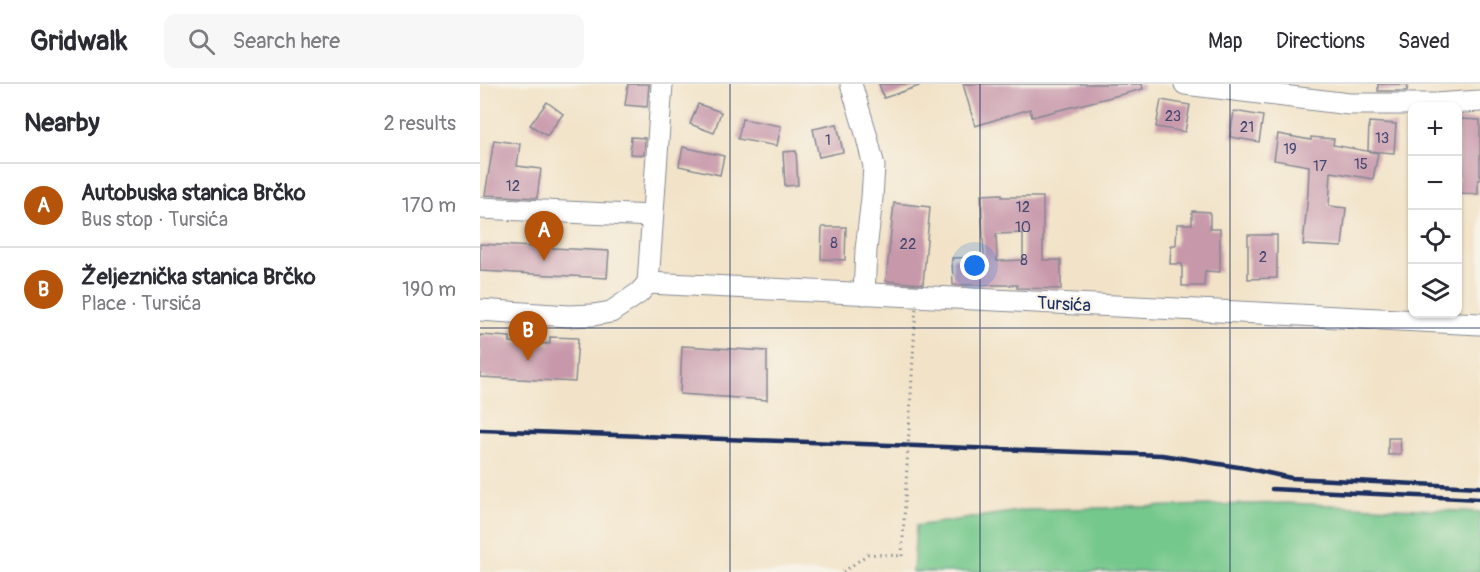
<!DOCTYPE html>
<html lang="en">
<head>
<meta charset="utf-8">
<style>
	:root { --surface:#fff; --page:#f7f7f7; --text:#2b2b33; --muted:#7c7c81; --line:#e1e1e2; --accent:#b45309 }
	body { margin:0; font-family:Pangolin,sans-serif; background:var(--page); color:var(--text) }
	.controls { position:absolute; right:18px; top:18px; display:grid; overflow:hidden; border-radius:12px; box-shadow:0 2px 4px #0004 }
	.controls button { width:54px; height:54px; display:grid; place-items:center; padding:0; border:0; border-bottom:2px solid var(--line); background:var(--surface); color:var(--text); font:30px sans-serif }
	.you { position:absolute; left:495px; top:182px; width:21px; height:21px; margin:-15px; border:4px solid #fff; border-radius:50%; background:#1a73e8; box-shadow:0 0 0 9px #1a73e833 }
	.badge { display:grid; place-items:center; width:39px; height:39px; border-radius:50%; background:var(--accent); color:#fff; font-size:20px; font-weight:700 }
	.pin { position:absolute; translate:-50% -50px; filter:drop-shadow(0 2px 3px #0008) }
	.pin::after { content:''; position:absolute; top:32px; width:21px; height:18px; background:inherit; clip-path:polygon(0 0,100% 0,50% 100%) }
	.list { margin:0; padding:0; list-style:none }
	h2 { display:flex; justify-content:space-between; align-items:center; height:78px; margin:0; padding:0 24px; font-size:26px }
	h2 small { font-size:20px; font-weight:400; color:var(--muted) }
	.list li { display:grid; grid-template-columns:39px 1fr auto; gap:18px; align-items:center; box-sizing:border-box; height:84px; padding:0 24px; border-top:2px solid var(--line) }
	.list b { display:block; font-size:22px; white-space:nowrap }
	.list p { margin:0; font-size:20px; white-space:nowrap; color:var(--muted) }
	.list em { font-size:20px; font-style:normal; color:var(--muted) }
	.icon { flex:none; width:33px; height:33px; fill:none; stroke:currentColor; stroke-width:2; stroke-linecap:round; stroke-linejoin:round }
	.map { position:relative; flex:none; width:1000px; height:488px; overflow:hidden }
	header { display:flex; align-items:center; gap:36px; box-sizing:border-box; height:84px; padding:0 30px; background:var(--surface); border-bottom:2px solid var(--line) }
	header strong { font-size:28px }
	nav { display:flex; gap:33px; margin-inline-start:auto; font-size:21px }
	.search { width:420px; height:54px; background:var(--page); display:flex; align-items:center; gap:15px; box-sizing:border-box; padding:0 21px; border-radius:12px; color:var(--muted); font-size:22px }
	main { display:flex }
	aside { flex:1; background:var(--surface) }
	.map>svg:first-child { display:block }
	.green { fill:#74c88b; stroke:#487c74; stroke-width:1.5 }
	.building { fill:#c798aa; fill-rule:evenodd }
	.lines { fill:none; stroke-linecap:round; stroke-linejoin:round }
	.minor-casing { stroke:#868993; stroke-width:23 }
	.path { stroke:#868993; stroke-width:3; stroke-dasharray:1.5 4.5; stroke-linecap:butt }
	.minor { stroke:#fff; stroke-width:21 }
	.rail { stroke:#1b2f5e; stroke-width:4.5 }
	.path-bridge { stroke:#868993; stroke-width:3; stroke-dasharray:1.5 4.5; stroke-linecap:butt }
	.grid { fill:none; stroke:#1b2f5e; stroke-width:1.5; stroke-opacity:0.55 }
	.labels { text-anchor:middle; stroke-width:4.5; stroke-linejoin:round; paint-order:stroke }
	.number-label { font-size:15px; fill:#464971 }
	.street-label { font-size:18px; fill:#1b2f5e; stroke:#f7f3e8 }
</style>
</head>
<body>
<header>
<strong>Gridwalk</strong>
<div class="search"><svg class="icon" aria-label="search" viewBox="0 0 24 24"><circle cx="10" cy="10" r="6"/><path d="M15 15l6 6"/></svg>Search here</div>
<nav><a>Map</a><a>Directions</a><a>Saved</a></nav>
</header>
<main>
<aside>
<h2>Nearby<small>2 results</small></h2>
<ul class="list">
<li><span class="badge">A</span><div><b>Autobuska stanica Brčko</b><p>Bus stop · Tursića</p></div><em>170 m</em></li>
<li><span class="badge">B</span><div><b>Željeznička stanica Brčko</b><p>Place · Tursića</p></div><em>190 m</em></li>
</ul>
</aside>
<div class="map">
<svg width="1000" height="488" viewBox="0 0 1000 488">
	<rect width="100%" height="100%" fill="#f7f3e8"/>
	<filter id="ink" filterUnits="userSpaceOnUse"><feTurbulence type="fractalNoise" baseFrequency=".0167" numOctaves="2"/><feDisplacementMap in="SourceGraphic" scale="12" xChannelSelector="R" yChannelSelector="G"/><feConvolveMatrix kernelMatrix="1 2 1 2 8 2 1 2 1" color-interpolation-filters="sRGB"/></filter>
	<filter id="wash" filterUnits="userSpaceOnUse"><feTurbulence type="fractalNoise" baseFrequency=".008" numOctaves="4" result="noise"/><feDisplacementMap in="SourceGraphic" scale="24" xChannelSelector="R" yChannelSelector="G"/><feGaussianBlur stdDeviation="1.35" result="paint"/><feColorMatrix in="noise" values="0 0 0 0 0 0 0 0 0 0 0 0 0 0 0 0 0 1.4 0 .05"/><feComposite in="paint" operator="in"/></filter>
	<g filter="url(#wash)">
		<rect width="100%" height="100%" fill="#f2e3c8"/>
		<path class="green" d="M807 419 1000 428V488H433L436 442 546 426Z"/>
		<g id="blocks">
			<g class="building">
				<path d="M148 0H169L167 23 145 21Z"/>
				<path d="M399 0H438L439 2 404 14Z"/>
				<path d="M483 0H662L663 5 552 33 550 25 495 42Z"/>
				<path d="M898 0H928L927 7H898Z"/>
				<path d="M681 16 710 21 705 48 676 43Z"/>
				<path d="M67 18 83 30 67 52 50 41Z"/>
				<path d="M218 20 241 28 234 49 210 40Z"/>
				<path d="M754 27 783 32 779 58 750 53Z"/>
				<path d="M262 35 301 42 297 62 258 55Z"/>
				<path d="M978 35 1000 36V96H998V110L978 109Z"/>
				<path d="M889 38 916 40 914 69 888 67Z"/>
				<path d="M357 40 363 68 339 73 333 45Z"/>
				<path d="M798 50 831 56V53L854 55 853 61 898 69 893 95 851 88 849 122 866 124 862 163 823 161 828 109 829 82 794 76Z"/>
				<path d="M151 53 165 54 164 71 150 70Z"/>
				<path d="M14 56 40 60 37 82 61 85 57 114 5 111Z"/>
				<path d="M203 63 244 72 240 91 199 82Z"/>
				<path d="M316 67 318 101 305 102 303 68Z"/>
				<path d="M522 110V113H563V176H581V205L537 204V201H473L472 174 504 173 501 111ZM543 149V176L517 177 516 150Z"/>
				<path d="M414 119 450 123 443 200 406 197Z"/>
				<path d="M712 127 730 128V145H740V188L725 187 724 202H702V180H690L691 161H696L697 140H712Z"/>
				<path d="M342 143H366L365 176 341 175Z"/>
				<path d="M768 151H797V194L768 195Z"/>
				<path d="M0 160 129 167 127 194 0 187Z"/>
				<path d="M0 251 30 253V258L70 260V253L98 254 95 298 0 293Z"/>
				<path d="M202 262 287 267V316L200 310Z"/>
				<path d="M908 354H920L921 370 908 371Z"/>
			</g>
		</g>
	</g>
	<g filter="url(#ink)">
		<use href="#blocks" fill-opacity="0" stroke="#868993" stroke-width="1.5"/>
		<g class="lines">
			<g class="minor-casing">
				<g id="minor">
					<path d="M371 0 385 46 394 82 392 114 386 166 384 210"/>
					<path d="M705 0 869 20H955L1000 17"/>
					<path d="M0 124 172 132"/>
					<path d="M168 199 1000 240"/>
					<path d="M0 226 89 232 113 231 131 228 159 209 168 199 182 0"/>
				</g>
			</g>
			<path class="path" d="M363 488 388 470 422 472"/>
			<use href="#minor" class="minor"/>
			<g class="rail">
				<path d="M0 346 682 371 765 384 811 394 1000 403"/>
				<path d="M792 405 1000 415"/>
			</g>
			<path class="path-bridge" d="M422 472 436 220"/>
		</g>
	</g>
	<path class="grid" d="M250 0V488M500 0V488M750 0V488M0 244H1000"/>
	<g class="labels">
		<g class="number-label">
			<text x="693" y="37">23</text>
			<text x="767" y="48">21</text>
			<text x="902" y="59">13</text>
			<text x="348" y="61">1</text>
			<text x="810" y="70">19</text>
			<text x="881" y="85">15</text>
			<text x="840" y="87">17</text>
			<text x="33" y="107">12</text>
			<text x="543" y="128">12</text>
			<text x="543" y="148">10</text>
			<text x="354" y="164">8</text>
			<text x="428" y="165">22</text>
			<text x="783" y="178">2</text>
			<text x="544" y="181">8</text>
		</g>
		<g class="street-label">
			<text transform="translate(584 220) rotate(3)" y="6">Tursića</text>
		</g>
	</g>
</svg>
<div class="controls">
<button>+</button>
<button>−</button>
<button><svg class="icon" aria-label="locate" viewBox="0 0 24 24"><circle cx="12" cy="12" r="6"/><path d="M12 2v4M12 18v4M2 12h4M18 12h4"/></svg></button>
<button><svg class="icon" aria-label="layers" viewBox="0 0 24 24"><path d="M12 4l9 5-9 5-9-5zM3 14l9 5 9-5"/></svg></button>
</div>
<div class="you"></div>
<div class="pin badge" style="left:64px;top:177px">A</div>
<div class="pin badge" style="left:48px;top:277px">B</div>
</div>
</main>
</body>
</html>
